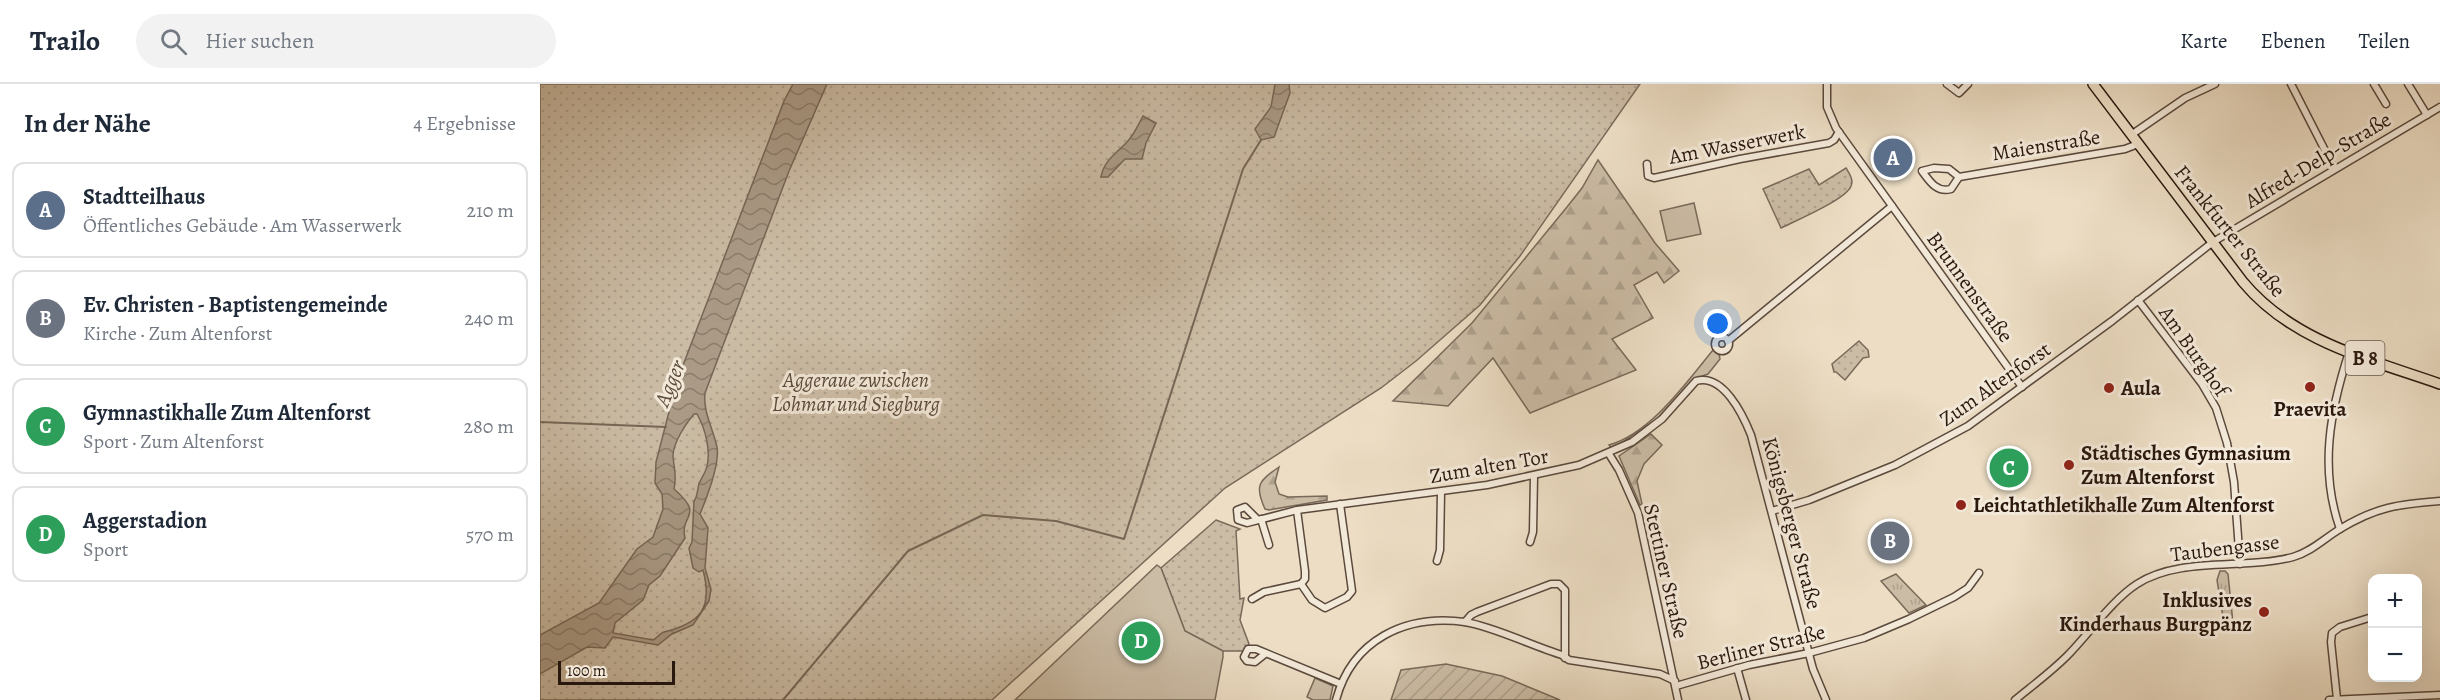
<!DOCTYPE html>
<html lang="de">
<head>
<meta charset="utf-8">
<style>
	:root { --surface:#fff; --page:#f2f2f3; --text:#1f2937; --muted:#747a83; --line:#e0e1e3; --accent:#0b8043 }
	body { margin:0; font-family:Alegreya,serif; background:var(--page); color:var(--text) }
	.controls { position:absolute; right:18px; bottom:18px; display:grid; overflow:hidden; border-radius:12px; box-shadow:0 6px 24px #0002 }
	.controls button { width:54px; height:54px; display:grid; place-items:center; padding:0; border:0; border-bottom:2px solid var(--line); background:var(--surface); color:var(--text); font:30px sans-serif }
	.scale { position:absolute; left:18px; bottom:15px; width:117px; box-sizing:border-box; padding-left:6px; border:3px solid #2a180e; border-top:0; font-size:16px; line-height:21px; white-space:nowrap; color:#2a180e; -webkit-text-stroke:4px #f3e9d9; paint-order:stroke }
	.you { position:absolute; left:1178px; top:240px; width:21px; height:21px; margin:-15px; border:4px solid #fff; border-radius:50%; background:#1a73e8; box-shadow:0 0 0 9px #1a73e833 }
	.badge { display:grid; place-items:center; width:39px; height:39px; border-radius:50%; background:var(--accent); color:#fff; font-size:20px; font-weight:700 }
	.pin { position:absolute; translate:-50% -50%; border:3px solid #fff; box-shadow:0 2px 6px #0006 }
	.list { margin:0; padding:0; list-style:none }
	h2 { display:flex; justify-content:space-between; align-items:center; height:78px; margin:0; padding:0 24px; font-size:26px }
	h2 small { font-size:20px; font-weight:400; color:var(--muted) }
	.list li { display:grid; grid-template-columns:39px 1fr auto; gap:18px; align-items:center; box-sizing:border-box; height:96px; margin:0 12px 12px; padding:0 12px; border:2px solid var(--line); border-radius:12px }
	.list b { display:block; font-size:22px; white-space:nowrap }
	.list p { margin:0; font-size:20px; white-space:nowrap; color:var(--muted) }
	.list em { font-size:20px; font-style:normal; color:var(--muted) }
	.icon { flex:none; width:33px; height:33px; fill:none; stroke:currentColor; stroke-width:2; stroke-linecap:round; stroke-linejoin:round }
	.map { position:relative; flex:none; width:1900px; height:616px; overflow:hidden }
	header { display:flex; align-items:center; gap:36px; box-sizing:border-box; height:84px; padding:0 30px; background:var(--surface); border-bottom:2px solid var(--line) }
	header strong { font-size:28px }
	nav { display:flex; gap:33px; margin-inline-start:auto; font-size:21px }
	.search { width:420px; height:54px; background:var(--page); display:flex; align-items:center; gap:15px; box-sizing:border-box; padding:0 21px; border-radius:33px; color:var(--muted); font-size:22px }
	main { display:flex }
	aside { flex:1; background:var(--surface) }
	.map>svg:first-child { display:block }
	.grass { fill:url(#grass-tufts); stroke:#7a6a5a; stroke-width:1.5 }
	.forest { fill:url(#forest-firs); stroke:#7a6a5a; stroke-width:1.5 }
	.park { fill:url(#park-dots); stroke:#7a6a5a; stroke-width:1.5 }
	.garden { fill:url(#garden-furrows); stroke:#7a6a5a; stroke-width:1.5 }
	.pitch { fill:#cbbca5; stroke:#7a6a5a; stroke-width:1.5 }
	.water { fill:url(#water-waves); stroke:#776656; stroke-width:1.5; fill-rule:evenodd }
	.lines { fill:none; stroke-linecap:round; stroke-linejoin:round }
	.stream { stroke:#776656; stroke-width:2 }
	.street-casing { stroke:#5a493c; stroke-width:9 }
	.primary-casing { stroke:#2a180e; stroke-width:12 }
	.street { stroke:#f3e9d9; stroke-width:6 }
	.primary { stroke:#ecddc4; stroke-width:9 }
	.poi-dot { fill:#8f2418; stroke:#f3e9d9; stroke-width:2 }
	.labels { text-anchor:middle; stroke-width:6; stroke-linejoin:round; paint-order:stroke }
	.shield { fill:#f3e9d9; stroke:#66574b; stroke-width:1.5 }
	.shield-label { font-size:20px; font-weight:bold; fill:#2a180e }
	.street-label { font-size:21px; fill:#2a180e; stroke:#f3e9d9 }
	.park-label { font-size:21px; font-style:italic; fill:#5a493b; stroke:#f3e9d9 }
	.poi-label { font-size:21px; font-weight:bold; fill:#2a180e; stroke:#f3e9d9; text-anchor:start }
	.water-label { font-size:22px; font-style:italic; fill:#5d4c3e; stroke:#f3e9d9 }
</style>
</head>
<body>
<header>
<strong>Trailo</strong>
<div class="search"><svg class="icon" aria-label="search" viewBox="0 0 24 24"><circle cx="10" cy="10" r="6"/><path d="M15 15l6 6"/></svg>Hier suchen</div>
<nav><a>Karte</a><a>Ebenen</a><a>Teilen</a></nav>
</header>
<main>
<aside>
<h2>In der Nähe<small>4 Ergebnisse</small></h2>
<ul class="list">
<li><span class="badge" style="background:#5c6f8a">A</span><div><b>Stadtteilhaus</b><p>Öffentliches Gebäude · Am Wasserwerk</p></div><em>210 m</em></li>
<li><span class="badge" style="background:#6b7280">B</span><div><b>Ev. Christen - Baptistengemeinde</b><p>Kirche · Zum Altenforst</p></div><em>240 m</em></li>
<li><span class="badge" style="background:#2e9e5b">C</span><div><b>Gymnastikhalle Zum Altenforst</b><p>Sport · Zum Altenforst</p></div><em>280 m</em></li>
<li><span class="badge" style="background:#2e9e5b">D</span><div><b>Aggerstadion</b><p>Sport</p></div><em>570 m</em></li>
</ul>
</aside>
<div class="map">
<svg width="1900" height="616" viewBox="0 0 1900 616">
	<defs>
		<pattern id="grass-tufts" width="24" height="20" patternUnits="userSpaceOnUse" patternTransform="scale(1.5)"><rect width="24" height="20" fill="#cbbca5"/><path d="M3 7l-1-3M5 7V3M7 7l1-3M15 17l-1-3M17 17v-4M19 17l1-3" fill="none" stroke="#aea18d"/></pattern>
		<pattern id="forest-firs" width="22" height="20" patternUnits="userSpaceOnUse" patternTransform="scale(1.5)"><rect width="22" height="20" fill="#cbbca5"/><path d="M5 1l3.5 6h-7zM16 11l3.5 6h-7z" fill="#aea18d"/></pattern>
		<pattern id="park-dots" width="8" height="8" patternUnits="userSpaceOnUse" patternTransform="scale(1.5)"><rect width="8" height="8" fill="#cbbca5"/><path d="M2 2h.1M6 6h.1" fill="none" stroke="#aea18d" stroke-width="1.8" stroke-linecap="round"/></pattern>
		<pattern id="garden-furrows" width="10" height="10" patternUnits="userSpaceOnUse" patternTransform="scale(1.5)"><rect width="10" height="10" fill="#cbbca5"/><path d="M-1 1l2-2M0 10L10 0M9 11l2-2" fill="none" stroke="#aea18d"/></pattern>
		<pattern id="water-waves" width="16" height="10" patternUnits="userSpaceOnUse" patternTransform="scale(1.5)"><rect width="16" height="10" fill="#aa9a86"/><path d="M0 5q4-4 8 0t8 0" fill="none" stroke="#8b7d6c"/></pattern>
	</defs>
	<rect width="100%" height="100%" fill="#ecddc4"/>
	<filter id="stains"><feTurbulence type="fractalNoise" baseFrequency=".00333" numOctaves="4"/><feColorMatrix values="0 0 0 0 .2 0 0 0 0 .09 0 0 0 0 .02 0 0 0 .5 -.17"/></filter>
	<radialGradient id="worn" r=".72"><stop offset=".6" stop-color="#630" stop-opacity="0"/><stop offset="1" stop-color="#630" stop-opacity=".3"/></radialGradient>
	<g class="grass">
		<path d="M1173 266 1179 270 1180 275 1168 290 1154 295 1117 335 1072 365 1069 361C1111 349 1146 299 1173 266Z"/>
		<path d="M1680 487H1685L1688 490 1694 549 1685 545 1677 496Z"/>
		<path d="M1356 490 1386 521 1369 529 1341 497Z"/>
		<path d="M775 594 793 602 790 616H773L767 613Z"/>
	</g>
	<g class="forest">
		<path d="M1058 76 1115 159 1139 187 1124 199 1117 188 1094 201 1113 234 1072 255 1096 286 990 329 953 274 908 322 853 317 932 239 1027 123 1042 104Z"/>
		<path d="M1111 350 1122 361 1104 380 1097 397 1102 420 1100 421 1079 372Z"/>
		<path d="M739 383 735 398 739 410 748 413 787 412V416L729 426 725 425C714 401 719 397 739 383Z"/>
	</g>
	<g class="park">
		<path d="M0 0H1100L980 172 940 221 876 277 841 304 685 404 452 616H0Z"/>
		<path d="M1306 84C1309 89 1314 96 1311 102 1307 115 1255 137 1241 144L1223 105 1269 85 1279 101Z"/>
		<path d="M1319 257 1328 266 1329 273 1323 274 1305 296 1296 288H1294L1292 280Z"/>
		<path d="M676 436 700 445 696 447 700 515 704 514 700 536 709 560 704 567H683L645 547 621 484Z"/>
	</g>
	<path class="garden" d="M906 580 962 592 1020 616H851L861 586Z"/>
	<g class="pitch">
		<path d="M1154 119 1161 150 1127 157 1120 127Z"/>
		<path d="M617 481 621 484 645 547 683 567V573L675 616H475Z"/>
	</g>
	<g class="water">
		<path d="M253 0H287L249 87 165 309C163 329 173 344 177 363 180 380 167 413 160 430L168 444 165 484 171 505 169 517 153 541 132 550 118 561 73 553 65 564 47 563 0 590V551L59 519 97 465 113 453 123 425 122 410 115 399 116 378 137 297 244 17ZM154 330H157C165 344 171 366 167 382 166 388 161 394 159 400 157 406 158 412 154 417L152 458 149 464 153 484 159 488 163 486C173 524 161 539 124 548 120 549 117 554 113 556L73 549 75 539 103 516 109 501 120 492 145 454C139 430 166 433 134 405 137 391 134 386 133 372 133 359 146 339 154 330Z"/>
		<path d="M735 0H749L750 9 734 53 721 56 715 45 731 23Z"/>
		<path d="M603 32 616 39 606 59 602 75H585L568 93H561C564 76 576 70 587 58 594 51 598 41 603 32Z"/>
	</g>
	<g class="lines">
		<g class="stream">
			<path d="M0 338 126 343"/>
			<path d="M243 616 368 467 443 431 516 437 584 455 703 85 721 56"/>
		</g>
		<g class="street-casing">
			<g id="street">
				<path d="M1287 0V23L1296 44 1482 303"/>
				<path d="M1407 0 1419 9 1428 0"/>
				<path d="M1751 0 1794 84"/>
				<path d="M1834 0 1846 20"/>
				<path d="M1868 0 1887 31"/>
				<path d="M1591 51 1645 14 1675 0"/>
				<path d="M1107 80 1108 92 1114 94 1200 75 1289 59 1294 56 1299 48"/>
				<path d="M1394 84 1409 85 1419 93 1411 105C1397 109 1390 98 1382 87Z"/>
				<path d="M1419 93 1585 65 1598 60"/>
				<path d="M1598 216 1662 300 1676 324 1687 359 1694 398 1700 480"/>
				<circle cx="1182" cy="260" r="7"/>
				<path d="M1188 257 1352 122"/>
				<path d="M1069 370 1079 386 1098 429 1138 616"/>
				<path d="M757 426 765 487V495L761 500"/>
				<path d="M1232 427 1269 416 1355 381 1428 342 1572 237 1673 158 1900 23"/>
				<path d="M721 435 729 461"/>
				<path d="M718 436 705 423 697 426 698 436 707 439 757 426 947 401 1039 381 1092 358 1122 335 1156 297C1183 289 1203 331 1211 351L1273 585 1286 616"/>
				<path d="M1800 445C1779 385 1790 327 1809 268"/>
				<path d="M990 458 993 448 994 392"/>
				<path d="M897 477 900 466 901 408"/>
				<path d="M761 500 772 516 785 524 807 513 812 507 800 420"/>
				<path d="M712 515 724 508 761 500"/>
				<path d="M925 538 931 531 937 528 1011 500H1019L1025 506V574"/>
				<path d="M725 570 715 578 707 577 704 573 708 565H716L801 600"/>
				<path d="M1197 584 1206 616"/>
				<path d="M1136 602 1209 581 1269 569 1324 554 1369 535 1414 513 1428 504 1439 489"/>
				<path d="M1797 615 1791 558 1792 549 1800 543 1832 533"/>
				<path d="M796 616C812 556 865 530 925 538 955 543 992 562 1022 571L1029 576 1120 590 1135 597"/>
				<path d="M1475 616C1492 602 1511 588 1527 572 1548 551 1572 516 1597 500 1640 472 1705 486 1753 473 1771 468 1785 454 1800 445 1836 423 1859 420 1900 417"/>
				<path d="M1789 616 1900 611"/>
			</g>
		</g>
		<g class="primary-casing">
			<path id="primary" d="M1553 0 1703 198C1753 258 1829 275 1900 300"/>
		</g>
		<use href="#street" class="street"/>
		<use href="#primary" class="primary"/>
	</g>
	<g class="poi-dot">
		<circle cx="1770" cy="303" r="6"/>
		<circle cx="1569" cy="304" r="6"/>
		<circle cx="1529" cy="381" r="6"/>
		<circle cx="1421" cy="421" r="6"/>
		<circle cx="1724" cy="528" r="6"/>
	</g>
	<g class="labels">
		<rect class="shield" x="1805.5" y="257" width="39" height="34" rx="4.5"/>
		<g class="shield-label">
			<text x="1825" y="281">B 8</text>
		</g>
		<g class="street-label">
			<text transform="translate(1197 60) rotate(-11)" y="7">Am Wasserwerk</text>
			<text transform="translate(1506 61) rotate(-9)" y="7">Maienstraße</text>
			<text transform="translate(1778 76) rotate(-31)" y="7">Alfred-Delp-Straße</text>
			<text transform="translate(1690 147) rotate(51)" y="7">Frankfurter Straße</text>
			<text transform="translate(1430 203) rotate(54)" y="7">Brunnenstraße</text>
			<text transform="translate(1654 267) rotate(55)" y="7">Am Burghof</text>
			<text transform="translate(1455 300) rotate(-35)" y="7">Zum Altenforst</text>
			<text transform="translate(949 382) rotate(-10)" y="7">Zum alten Tor</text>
			<text transform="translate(1252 439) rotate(75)" y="7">Königsberger Straße</text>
			<text transform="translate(1685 464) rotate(-7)" y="7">Taubengasse</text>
			<text transform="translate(1126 487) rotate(77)" y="7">Stettiner Straße</text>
			<text transform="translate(1221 563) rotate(-14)" y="7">Berliner Straße</text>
		</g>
		<g class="park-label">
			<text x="316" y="303">Aggeraue zwischen<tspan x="316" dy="24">Lohmar und Siegburg</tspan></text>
		</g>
		<g class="poi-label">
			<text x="1581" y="311">Aula</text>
			<text x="1770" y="332" text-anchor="middle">Praevita</text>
			<text x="1541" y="376">Städtisches Gymnasium<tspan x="1541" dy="24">Zum Altenforst</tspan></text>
			<text x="1433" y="428">Leichtathletikhalle Zum Altenforst</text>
			<text x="1712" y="523" text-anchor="end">Inklusives<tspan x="1712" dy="24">Kinderhaus Burgpänz</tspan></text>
		</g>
		<g class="water-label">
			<text transform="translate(129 299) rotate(-68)" y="8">Agger</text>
		</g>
	</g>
	<rect width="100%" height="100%" filter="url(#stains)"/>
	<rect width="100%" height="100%" fill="url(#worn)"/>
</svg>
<div class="controls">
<button>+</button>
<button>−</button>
</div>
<div class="scale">100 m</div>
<div class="you"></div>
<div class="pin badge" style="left:1353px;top:74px;background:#5c6f8a">A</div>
<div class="pin badge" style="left:1350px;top:457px;background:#6b7280">B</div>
<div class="pin badge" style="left:1469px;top:384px;background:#2e9e5b">C</div>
<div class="pin badge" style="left:601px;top:557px;background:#2e9e5b">D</div>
</div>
</main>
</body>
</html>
